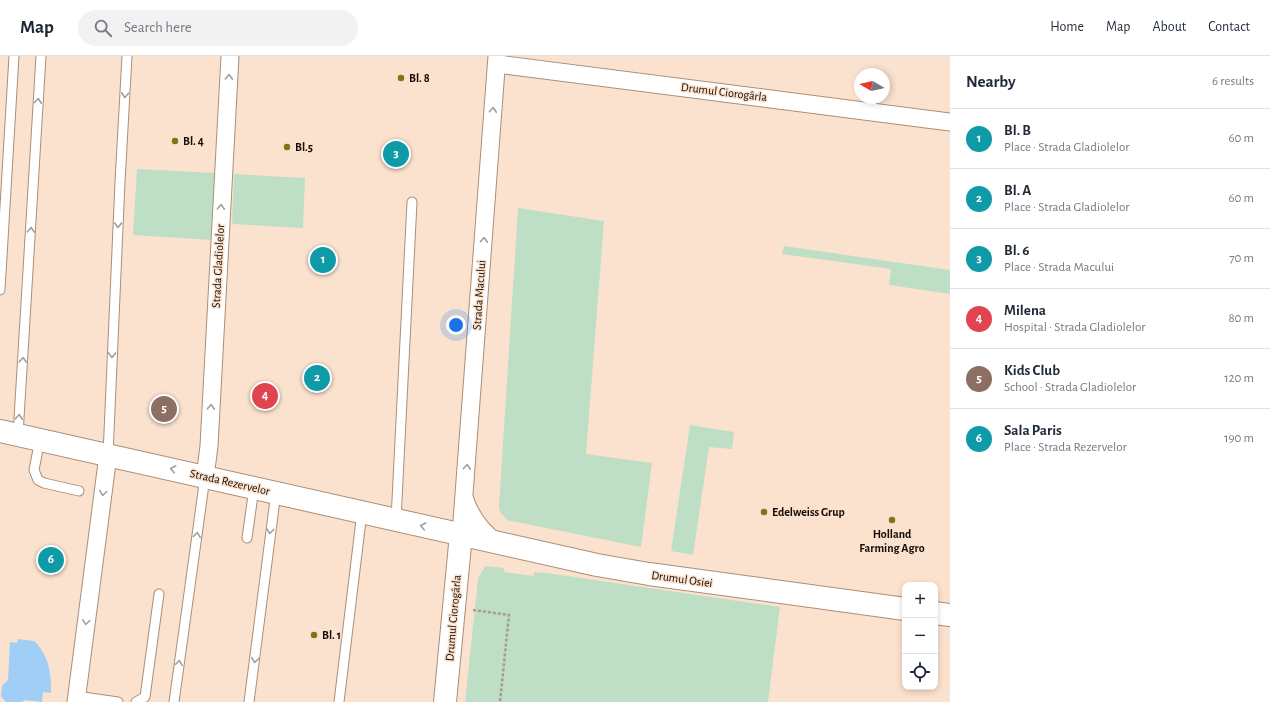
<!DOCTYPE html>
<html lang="en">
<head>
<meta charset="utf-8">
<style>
	:root { --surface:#fff; --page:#f2f2f3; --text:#1f2937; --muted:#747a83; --line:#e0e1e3; --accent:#db2777 }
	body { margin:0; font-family:"Alegreya Sans",sans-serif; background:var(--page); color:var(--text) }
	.controls { position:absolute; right:12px; bottom:12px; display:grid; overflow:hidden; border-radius:8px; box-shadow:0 2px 6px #0003 }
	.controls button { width:36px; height:36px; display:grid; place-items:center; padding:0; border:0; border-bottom:1px solid var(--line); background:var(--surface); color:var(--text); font:20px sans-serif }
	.compass { position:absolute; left:854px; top:12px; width:36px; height:36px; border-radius:50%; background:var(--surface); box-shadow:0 2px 6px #0003; rotate:279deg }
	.you { position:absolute; left:456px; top:269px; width:14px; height:14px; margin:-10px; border:3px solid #fff; border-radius:50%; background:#1a73e8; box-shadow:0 0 0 6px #1a73e833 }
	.badge { display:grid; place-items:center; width:26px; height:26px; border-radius:50%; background:var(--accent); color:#fff; font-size:13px; font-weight:700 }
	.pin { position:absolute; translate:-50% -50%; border:2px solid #fff; box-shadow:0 1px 4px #0006 }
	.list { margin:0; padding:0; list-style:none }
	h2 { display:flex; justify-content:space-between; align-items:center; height:52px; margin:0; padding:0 16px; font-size:17px }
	h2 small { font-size:13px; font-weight:400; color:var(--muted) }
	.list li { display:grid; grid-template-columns:26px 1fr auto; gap:12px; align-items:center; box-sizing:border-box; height:60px; padding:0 16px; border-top:1px solid var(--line) }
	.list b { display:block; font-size:15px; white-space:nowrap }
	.list p { margin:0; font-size:13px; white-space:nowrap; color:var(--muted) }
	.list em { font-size:13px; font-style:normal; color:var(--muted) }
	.icon { flex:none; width:22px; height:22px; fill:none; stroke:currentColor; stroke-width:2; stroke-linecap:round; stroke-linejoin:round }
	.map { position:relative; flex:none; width:950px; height:646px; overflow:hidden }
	header { display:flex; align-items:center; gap:24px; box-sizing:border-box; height:56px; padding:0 20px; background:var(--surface); border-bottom:1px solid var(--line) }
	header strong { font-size:19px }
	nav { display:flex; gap:22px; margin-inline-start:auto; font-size:14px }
	.search { width:280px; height:36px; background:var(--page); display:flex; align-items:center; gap:10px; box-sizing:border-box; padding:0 14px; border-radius:22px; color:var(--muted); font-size:15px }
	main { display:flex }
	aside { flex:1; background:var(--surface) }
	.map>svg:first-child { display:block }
	.green { fill:#bedfc6 }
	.water { fill:#a0cef6 }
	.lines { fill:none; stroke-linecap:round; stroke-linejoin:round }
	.service-casing { stroke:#ab8e77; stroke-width:11 }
	.minor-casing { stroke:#ab8e77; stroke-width:19 }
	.tertiary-casing { stroke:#ab8e77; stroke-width:24 }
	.path { stroke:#ac998a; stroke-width:2.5; stroke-dasharray:3 2; stroke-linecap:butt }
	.service { stroke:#fff; stroke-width:9 }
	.minor { stroke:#fff; stroke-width:17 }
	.tertiary { stroke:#fff; stroke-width:22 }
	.oneway { stroke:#a29e9b }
	.poi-dot { fill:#807416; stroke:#fbe2cf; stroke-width:1.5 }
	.labels { text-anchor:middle; stroke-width:3; stroke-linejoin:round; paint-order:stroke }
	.poi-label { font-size:12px; font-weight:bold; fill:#160c05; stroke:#fbe2cf; text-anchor:start }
	.street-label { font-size:12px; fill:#160c05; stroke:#fbe2cf }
</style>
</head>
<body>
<header>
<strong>Map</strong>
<div class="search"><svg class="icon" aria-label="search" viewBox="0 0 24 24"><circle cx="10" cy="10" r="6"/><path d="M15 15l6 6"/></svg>Search here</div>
<nav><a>Home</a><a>Map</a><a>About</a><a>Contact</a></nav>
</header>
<main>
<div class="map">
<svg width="950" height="646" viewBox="0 0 950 646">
	<rect width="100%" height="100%" fill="#fbe2cf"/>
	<g class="green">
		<path d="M137 113 215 117 211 184 133 179Z"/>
		<path d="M234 118 305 122 303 172 232 168Z"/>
		<path d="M518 152 604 165 586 398 652 407 641 491 507 464 500 456 499 450Z"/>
		<path d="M784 190 950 214V238L889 229 891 213 782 198Z"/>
		<path d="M690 369 734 376 732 393 709 391 693 499 671 495Z"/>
		<path d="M485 510 504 512V516L534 520V516L547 517 780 551 768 646H465L478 523Z"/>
	</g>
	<path class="water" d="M18 583 34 585C48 597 52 619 51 637L43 636 42 646 25 644 22 646H6L1 640 2 630 8 624 10 586 17 587Z"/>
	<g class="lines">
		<g class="service-casing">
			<g id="service">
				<path d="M0 234 14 0"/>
				<path d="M18 379 41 0"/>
				<path d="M40 383 34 414 38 424 44 427 79 435"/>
				<path d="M108 399 120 126 127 0"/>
				<path d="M396 464 412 146"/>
				<path d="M247 482 254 432"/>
				<path d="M76 640 118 646"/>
				<path d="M136 646 145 641 159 538"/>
				<path d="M174 646 205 421"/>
				<path d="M249 646 276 436"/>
				<path d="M339 646 362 456"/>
			</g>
		</g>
		<g class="minor-casing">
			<g id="minor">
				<path d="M497 8 950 66"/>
				<path d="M205 421 209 390 230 0"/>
				<path d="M465 444C471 461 481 475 496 486"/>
				<path d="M461 478 497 0"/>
				<path d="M76 646 108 399"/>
			</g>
		</g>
		<g class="tertiary-casing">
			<g id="tertiary">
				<path d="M0 375 597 509 649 518 905 553"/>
				<path d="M935 557 950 559"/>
				<path d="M445 646 461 478"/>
			</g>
		</g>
		<path class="path" d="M473 554 509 559 500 646"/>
		<use href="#service" class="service"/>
		<use href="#minor" class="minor"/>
		<use href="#tertiary" class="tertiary"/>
	</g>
	<defs><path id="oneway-chevron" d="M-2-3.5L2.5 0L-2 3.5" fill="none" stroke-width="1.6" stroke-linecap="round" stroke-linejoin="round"/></defs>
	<g class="oneway">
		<use href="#oneway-chevron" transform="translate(229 21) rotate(-87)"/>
		<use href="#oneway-chevron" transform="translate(125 39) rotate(93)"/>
		<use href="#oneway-chevron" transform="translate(38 45) rotate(-86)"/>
		<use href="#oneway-chevron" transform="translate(493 54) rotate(-86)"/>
		<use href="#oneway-chevron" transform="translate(221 151) rotate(-87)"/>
		<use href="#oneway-chevron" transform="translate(118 169) rotate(92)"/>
		<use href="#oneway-chevron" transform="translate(31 174) rotate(-87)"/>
		<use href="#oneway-chevron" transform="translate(484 184) rotate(-86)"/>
		<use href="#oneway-chevron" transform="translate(112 299) rotate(92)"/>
		<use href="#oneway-chevron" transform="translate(23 304) rotate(-87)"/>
		<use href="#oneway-chevron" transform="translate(211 351) rotate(-87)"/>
		<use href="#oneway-chevron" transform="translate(19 361) rotate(-86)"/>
		<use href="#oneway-chevron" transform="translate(467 411) rotate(-86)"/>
		<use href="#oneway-chevron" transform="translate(173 413) rotate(-167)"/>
		<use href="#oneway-chevron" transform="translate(103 437) rotate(98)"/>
		<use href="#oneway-chevron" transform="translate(423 470) rotate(-167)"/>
		<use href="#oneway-chevron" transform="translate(270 475) rotate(97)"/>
		<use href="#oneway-chevron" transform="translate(197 479) rotate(-82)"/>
		<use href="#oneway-chevron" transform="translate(86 566) rotate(98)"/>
		<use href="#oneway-chevron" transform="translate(255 604) rotate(97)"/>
		<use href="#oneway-chevron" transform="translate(179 607) rotate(-82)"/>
	</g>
	<g class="poi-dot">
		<circle cx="401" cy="22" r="4"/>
		<circle cx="175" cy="85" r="4"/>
		<circle cx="287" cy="91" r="4"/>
		<circle cx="764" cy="456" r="4"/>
		<circle cx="892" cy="464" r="4"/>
		<circle cx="314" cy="579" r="4"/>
	</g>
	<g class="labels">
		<g class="poi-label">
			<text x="409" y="26">Bl. 8</text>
			<text x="183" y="89">Bl. 4</text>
			<text x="295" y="95">Bl.5</text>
			<text x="772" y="460">Edelweiss Grup</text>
			<text x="892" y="482" text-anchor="middle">Holland<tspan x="892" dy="14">Farming Agro</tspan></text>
			<text x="322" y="583">Bl. 1</text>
		</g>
		<g class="street-label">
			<text transform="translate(724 36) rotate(7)" y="4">Drumul Ciorogârla</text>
			<text transform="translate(218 210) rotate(-87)" y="4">Strada Gladiolelor</text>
			<text transform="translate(479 239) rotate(-86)" y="4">Strada Macului</text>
			<text transform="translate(230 426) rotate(13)" y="4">Strada Rezervelor</text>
			<text transform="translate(682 523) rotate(8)" y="4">Drumul Osiei</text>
			<text transform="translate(453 562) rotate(-85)" y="4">Drumul Ciorogârla</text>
		</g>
	</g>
</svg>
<div class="controls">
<button>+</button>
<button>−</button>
<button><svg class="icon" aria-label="locate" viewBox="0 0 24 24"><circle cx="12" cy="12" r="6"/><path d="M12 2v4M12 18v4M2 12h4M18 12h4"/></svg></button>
</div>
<svg class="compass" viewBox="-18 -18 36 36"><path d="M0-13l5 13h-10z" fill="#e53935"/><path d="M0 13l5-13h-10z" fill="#747a83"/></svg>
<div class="you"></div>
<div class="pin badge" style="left:323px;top:204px;background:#0f9aa8">1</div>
<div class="pin badge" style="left:317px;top:322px;background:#0f9aa8">2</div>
<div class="pin badge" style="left:396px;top:98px;background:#0f9aa8">3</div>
<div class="pin badge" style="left:265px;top:340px;background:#e0444e">4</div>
<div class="pin badge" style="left:164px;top:353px;background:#8d6e63">5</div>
<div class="pin badge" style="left:51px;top:504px;background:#0f9aa8">6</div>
</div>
<aside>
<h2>Nearby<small>6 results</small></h2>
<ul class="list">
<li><span class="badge" style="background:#0f9aa8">1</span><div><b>Bl. B</b><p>Place · Strada Gladiolelor</p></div><em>60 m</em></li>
<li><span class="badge" style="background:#0f9aa8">2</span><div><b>Bl. A</b><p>Place · Strada Gladiolelor</p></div><em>60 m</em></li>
<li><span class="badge" style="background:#0f9aa8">3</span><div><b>Bl. 6</b><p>Place · Strada Macului</p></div><em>70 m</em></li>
<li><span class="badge" style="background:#e0444e">4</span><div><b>Milena</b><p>Hospital · Strada Gladiolelor</p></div><em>80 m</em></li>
<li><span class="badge" style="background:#8d6e63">5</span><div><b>Kids Club</b><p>School · Strada Gladiolelor</p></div><em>120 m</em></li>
<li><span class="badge" style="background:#0f9aa8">6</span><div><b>Sala Paris</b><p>Place · Strada Rezervelor</p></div><em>190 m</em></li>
</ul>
</aside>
</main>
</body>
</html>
